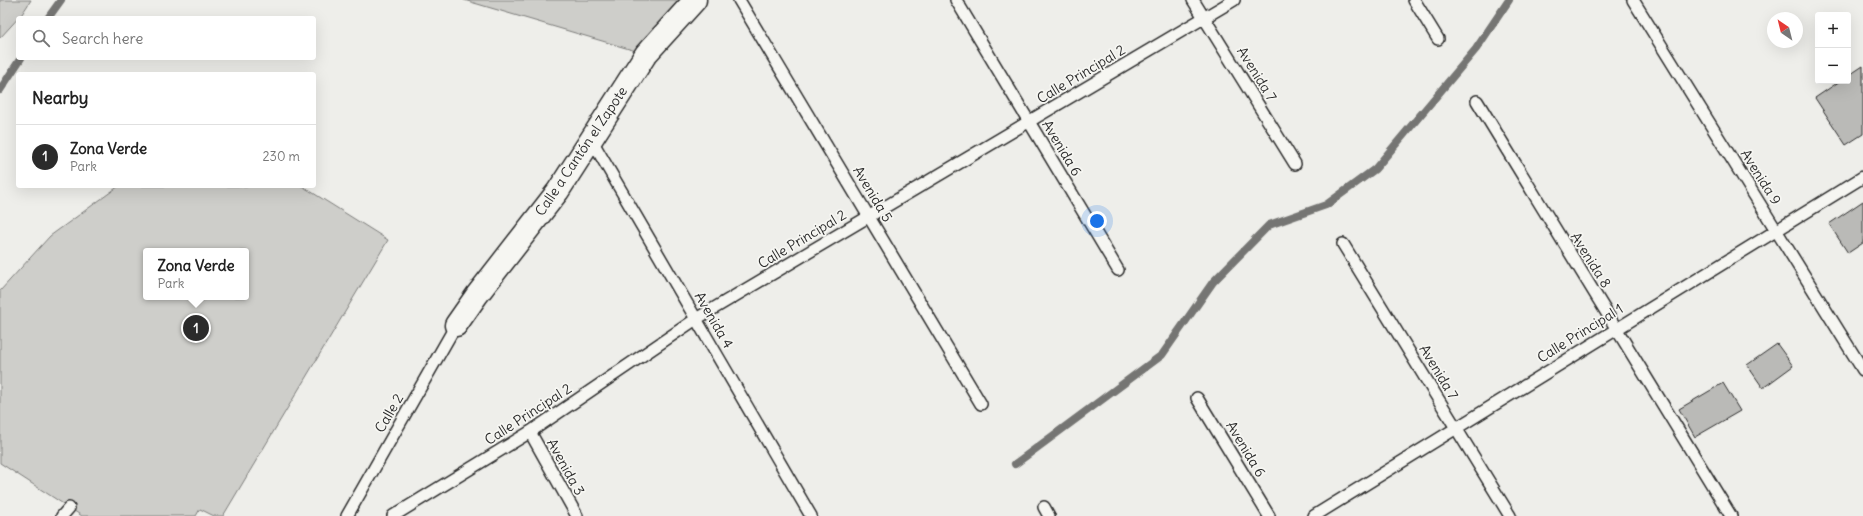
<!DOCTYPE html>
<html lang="en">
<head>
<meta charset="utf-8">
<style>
	:root { --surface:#fff; --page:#f6f6f6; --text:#222; --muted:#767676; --line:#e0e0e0; --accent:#2b2b2b }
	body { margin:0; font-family:Delius,sans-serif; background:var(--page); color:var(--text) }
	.controls { position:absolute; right:12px; top:12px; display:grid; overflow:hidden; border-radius:4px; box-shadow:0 4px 16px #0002 }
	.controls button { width:36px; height:36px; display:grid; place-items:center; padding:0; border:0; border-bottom:1px solid var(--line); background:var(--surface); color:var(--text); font:20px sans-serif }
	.compass { position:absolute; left:1767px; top:12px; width:36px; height:36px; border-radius:50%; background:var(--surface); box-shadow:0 4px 16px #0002; rotate:325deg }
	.you { position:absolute; left:1097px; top:221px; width:14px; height:14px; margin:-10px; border:3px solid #fff; border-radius:50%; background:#1a73e8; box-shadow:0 0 0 6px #1a73e833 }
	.badge { display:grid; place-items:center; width:26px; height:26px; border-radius:50%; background:var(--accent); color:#fff; font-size:13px; font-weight:700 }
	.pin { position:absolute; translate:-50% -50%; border:2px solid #fff; box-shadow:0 1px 4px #0006 }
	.popup { position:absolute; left:143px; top:248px; width:106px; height:52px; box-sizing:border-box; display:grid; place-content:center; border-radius:4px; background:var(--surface); filter:drop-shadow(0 1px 3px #0005); font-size:13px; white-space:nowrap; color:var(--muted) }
	.popup b { font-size:15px; color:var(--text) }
	.popup::after { content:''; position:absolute; left:50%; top:100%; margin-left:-8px; border:8px solid transparent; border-top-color:var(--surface) }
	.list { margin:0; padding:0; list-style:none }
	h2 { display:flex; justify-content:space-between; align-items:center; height:52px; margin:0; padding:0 16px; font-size:17px }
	h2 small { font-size:13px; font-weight:400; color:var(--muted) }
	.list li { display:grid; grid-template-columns:26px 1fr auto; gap:12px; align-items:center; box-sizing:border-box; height:64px; padding:0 16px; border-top:1px solid var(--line) }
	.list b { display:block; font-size:15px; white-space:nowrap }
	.list p { margin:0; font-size:13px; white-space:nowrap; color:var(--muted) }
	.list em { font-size:13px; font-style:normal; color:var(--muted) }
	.icon { flex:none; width:22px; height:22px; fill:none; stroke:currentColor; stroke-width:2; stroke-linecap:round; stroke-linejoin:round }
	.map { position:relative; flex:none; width:1863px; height:516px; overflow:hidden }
	.search { position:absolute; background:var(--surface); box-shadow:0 4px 16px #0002; left:16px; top:16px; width:300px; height:44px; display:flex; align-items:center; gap:10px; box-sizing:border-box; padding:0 14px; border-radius:4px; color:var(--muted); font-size:15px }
	.panel { position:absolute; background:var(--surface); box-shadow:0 4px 16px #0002; left:16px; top:72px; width:300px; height:116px; border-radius:4px }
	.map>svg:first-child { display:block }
	.green { fill:#cececa; stroke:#7c7c7a; fill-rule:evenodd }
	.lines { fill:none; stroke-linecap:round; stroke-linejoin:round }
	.stream { stroke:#757573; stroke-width:8 }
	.building { fill:#babab7; stroke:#2b2b2b }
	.service-casing { stroke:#2b2b2b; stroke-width:14 }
	.minor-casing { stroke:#2b2b2b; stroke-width:25 }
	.service { stroke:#f6f6f2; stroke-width:11 }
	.minor { stroke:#f6f6f2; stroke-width:22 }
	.labels { text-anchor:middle; stroke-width:3.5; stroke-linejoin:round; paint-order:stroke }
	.street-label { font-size:14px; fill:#2b2b2b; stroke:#f6f6f2 }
</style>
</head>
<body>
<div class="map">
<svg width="1863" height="516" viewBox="0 0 1863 516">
	<rect width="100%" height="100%" fill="#eeeeea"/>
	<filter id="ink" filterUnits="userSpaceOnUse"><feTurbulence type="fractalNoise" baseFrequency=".025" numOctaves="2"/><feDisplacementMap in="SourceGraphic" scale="8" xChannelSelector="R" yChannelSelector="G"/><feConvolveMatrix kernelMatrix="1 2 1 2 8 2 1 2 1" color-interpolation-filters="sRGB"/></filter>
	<g filter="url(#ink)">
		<g class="green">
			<path d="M0 0H31L22 14 0 38Z"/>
			<path d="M464 0H683L646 54Z"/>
			<path d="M119 186H302L388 240 223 516H214L200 509 196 516H82L0 463V291L50 236ZM146 251H246V297H146Z"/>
		</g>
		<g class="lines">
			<g class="stream">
				<path d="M48 18 61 0"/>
				<path d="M0 90 21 58"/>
				<path d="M1015 464 1162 355 1213 282 1269 225 1326 205 1375 169 1476 49 1509 0"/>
			</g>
		</g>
		<g class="building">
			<path d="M1863 66V134L1846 145 1815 98 1840 81H1848V76Z"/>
			<path d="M1863 201V243L1848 253 1829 224Z"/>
			<path d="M1777 344 1793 366 1763 388 1747 365Z"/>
			<path d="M1723 383 1740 411 1695 437 1679 409Z"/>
		</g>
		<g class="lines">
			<g class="service-casing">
				<g id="service">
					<path d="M739 0 981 404"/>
					<path d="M956 0 1118 270"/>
					<path d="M1193 0 1295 164"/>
					<path d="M1414 0 1438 39"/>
					<path d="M1633 0 1863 370"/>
					<path d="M1477 101 1731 516"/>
					<path d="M591 139 811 516"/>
					<path d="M1343 244 1510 516"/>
					<path d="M1197 398 1269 516"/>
					<path d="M530 432 577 516"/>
					<path d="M1044 507 1049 516"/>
					<path d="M62 516 69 508"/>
					<path d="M347 516 456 325"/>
					<path d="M393 516 530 432 696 319 1234 0"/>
					<path d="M1314 516 1863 177"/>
				</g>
			</g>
			<g class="minor-casing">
				<path id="minor" d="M456 325 477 295 558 191 646 54 695 0"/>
			</g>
			<use href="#service" class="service"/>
			<use href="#minor" class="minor"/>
		</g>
	</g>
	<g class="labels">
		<g class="street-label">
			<text transform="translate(1081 74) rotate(-31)" y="5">Calle Principal 2</text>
			<text transform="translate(1257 74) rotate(58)" y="5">Avenida 7</text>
			<text transform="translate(1062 148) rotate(59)" y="5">Avenida 6</text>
			<text transform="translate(581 151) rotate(-56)" y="5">Calle a Cantón el Zapote</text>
			<text transform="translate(1761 177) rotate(58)" y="5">Avenida 9</text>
			<text transform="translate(873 194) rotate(59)" y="5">Avenida 5</text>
			<text transform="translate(802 239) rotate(-31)" y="5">Calle Principal 2</text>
			<text transform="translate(1591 260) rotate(58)" y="5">Avenida 8</text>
			<text transform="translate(714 320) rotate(60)" y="5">Avenida 4</text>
			<text transform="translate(1580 333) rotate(-32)" y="5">Calle Principal 1</text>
			<text transform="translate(1439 372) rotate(59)" y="5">Avenida 7</text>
			<text transform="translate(389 413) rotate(-60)" y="5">Calle 2</text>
			<text transform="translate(528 414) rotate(-33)" y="5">Calle Principal 2</text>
			<text transform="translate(1246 449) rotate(59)" y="5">Avenida 6</text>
			<text transform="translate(566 467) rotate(61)" y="5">Avenida 3</text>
		</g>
	</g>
</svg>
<div class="controls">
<button>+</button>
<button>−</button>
</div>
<svg class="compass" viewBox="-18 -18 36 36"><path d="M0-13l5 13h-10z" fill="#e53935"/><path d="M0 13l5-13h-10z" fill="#767676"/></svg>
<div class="you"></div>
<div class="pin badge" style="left:196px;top:328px">1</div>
<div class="popup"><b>Zona Verde</b>Park</div>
<div class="search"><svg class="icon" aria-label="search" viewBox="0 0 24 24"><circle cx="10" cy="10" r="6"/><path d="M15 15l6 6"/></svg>Search here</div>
<section class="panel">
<h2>Nearby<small></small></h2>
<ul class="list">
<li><span class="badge">1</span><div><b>Zona Verde</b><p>Park</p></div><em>230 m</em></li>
</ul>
</section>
</div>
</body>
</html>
